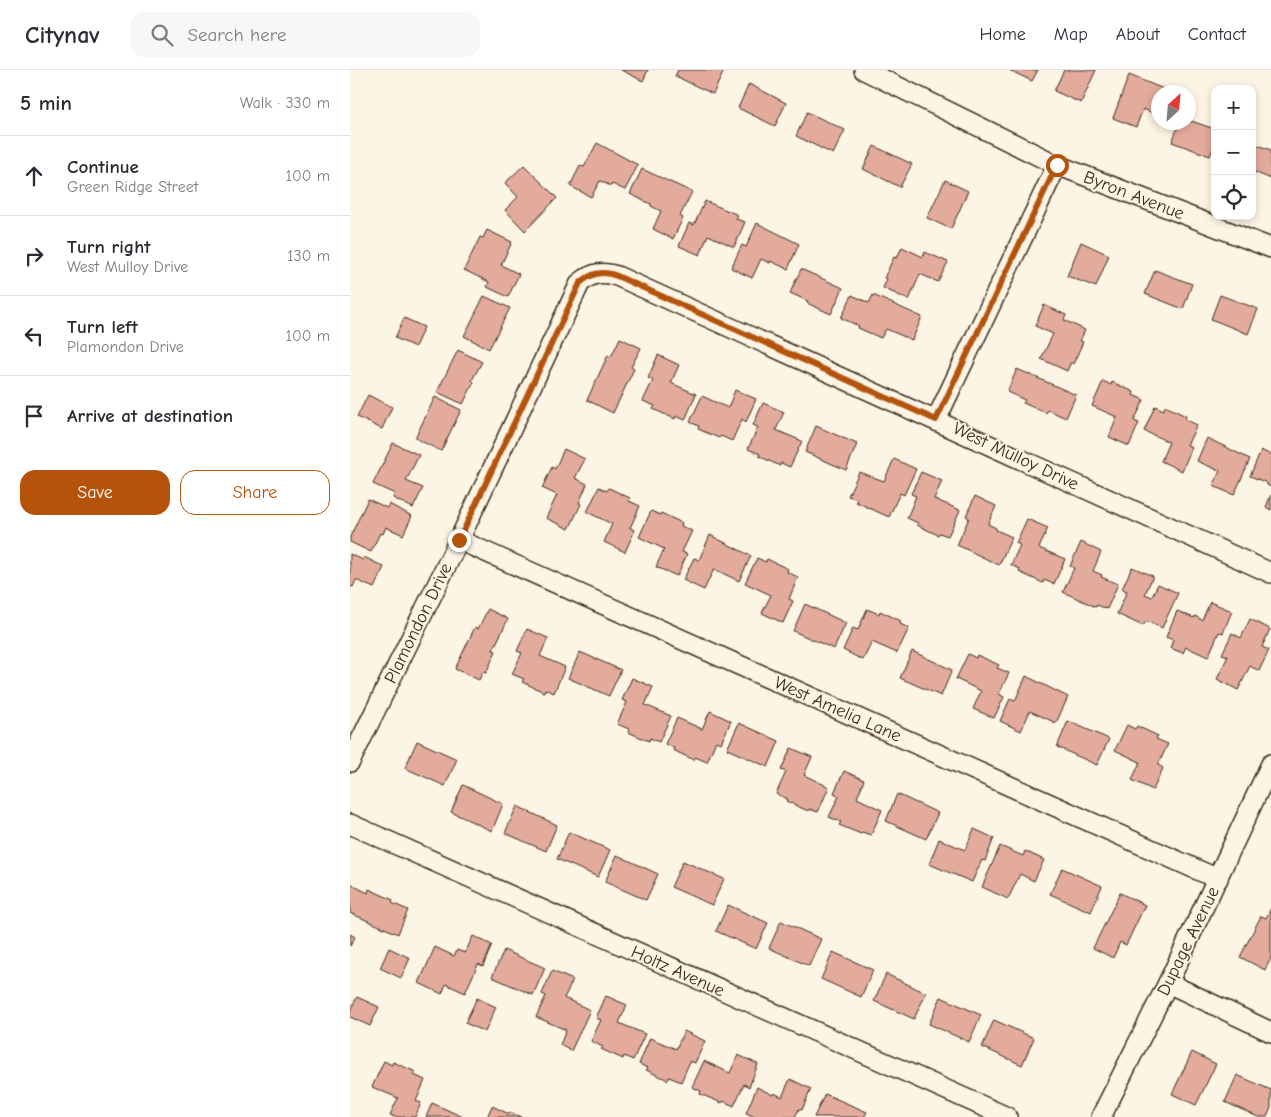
<!DOCTYPE html>
<html lang="en">
<head>
<meta charset="utf-8">
<style>
	:root { --surface:#fff; --page:#f7f7f7; --text:#2b2b33; --muted:#7c7c81; --line:#e1e1e2; --accent:#b45309 }
	body { margin:0; font-family:"Comic Neue",sans-serif; background:var(--page); color:var(--text) }
	.controls { position:absolute; right:15px; top:15px; display:grid; overflow:hidden; border-radius:10px; box-shadow:0 2px 8px #0003 }
	.controls button { width:45px; height:45px; display:grid; place-items:center; padding:0; border:0; border-bottom:1px solid var(--line); background:var(--surface); color:var(--text); font:25px sans-serif }
	.compass { position:absolute; left:801px; top:15px; width:45px; height:45px; border-radius:50%; background:var(--surface); box-shadow:0 2px 8px #0003; rotate:26deg }
	.stop { position:absolute; width:15px; height:15px; margin:-11px; border:4px solid #b45309; border-radius:50%; background:#fff }
	.stop.end { background:#b45309; border-color:#fff; box-shadow:0 1px 5px #0008 }
	.list { margin:0; padding:0; list-style:none }
	h2 { display:flex; justify-content:space-between; align-items:center; height:65px; margin:0; padding:0 20px; font-size:21px }
	h2 small { font-size:16px; font-weight:400; color:var(--muted) }
	.list li { display:grid; grid-template-columns:32px 1fr auto; gap:15px; align-items:center; box-sizing:border-box; height:80px; padding:0 20px; border-top:1px solid var(--line) }
	.list b { display:block; font-size:19px; white-space:nowrap }
	.list p { margin:0; font-size:16px; white-space:nowrap; color:var(--muted) }
	.list em { font-size:16px; font-style:normal; color:var(--muted) }
	.actions { display:flex; gap:10px; padding:15px 20px }
	.actions a { flex:1; padding:11px 0; border:1px solid var(--accent); border-radius:15px; text-align:center; font-size:18px; color:var(--accent) }
	.actions .main { background:var(--accent); color:#fff }
	.icon { flex:none; width:28px; height:28px; fill:none; stroke:currentColor; stroke-width:2; stroke-linecap:round; stroke-linejoin:round }
	.map { position:relative; flex:none; width:921px; height:1047px; overflow:hidden }
	header { display:flex; align-items:center; gap:30px; box-sizing:border-box; height:70px; padding:0 25px; background:var(--surface); border-bottom:1px solid var(--line) }
	header strong { font-size:24px }
	nav { display:flex; gap:28px; margin-inline-start:auto; font-size:18px }
	.search { width:350px; height:45px; background:var(--page); display:flex; align-items:center; gap:12px; box-sizing:border-box; padding:0 18px; border-radius:15px; color:var(--muted); font-size:19px }
	main { display:flex }
	aside { flex:1; background:var(--surface) }
	.map>svg:first-child { display:block }
	.building { fill:#e3ab9b; stroke:#3b2a1e }
	.lines { fill:none; stroke-linecap:round; stroke-linejoin:round }
	.minor-casing { stroke:#3b2a1e; stroke-width:22 }
	.minor { stroke:#fcf5e5; stroke-width:19 }
	.route { stroke:#b45309; stroke-width:6 }
	.labels { text-anchor:middle; stroke-width:4; stroke-linejoin:round; paint-order:stroke }
	.street-label { font-size:18px; fill:#3b2a1e; stroke:#fcf5e5 }
</style>
</head>
<body>
<header>
<strong>Citynav</strong>
<div class="search"><svg class="icon" aria-label="search" viewBox="0 0 24 24"><circle cx="10" cy="10" r="6"/><path d="M15 15l6 6"/></svg>Search here</div>
<nav><a>Home</a><a>Map</a><a>About</a><a>Contact</a></nav>
</header>
<main>
<aside>
<h2>5 min<small>Walk · 330 m</small></h2>
<ul class="list">
<li><svg class="icon" aria-label="ahead" viewBox="0 0 24 24"><path d="M12 20V5M6 11l6-6 6 6"/></svg><div><b>Continue</b><p>Green Ridge Street</p></div><em>100 m</em></li>
<li><svg class="icon" aria-label="right" viewBox="0 0 24 24"><path d="M7 20v-9h11M14 6l5 5-5 5"/></svg><div><b>Turn right</b><p>West Mulloy Drive</p></div><em>130 m</em></li>
<li><svg class="icon" aria-label="left" viewBox="0 0 24 24"><path d="M17 20v-9H6M10 6l-5 5 5 5"/></svg><div><b>Turn left</b><p>Plamondon Drive</p></div><em>100 m</em></li>
<li><svg class="icon" aria-label="arrive" viewBox="0 0 24 24"><path d="M6 21V4h12l-3 4 3 4H6"/></svg><div><b>Arrive at destination</b></div></li>
</ul>
<div class="actions"><a class="main">Save</a><a>Share</a></div>
</aside>
<div class="map">
<svg width="921" height="1047" viewBox="0 0 921 1047">
	<rect width="100%" height="100%" fill="#fcf5e5"/>
	<filter id="ink" filterUnits="userSpaceOnUse"><feTurbulence type="fractalNoise" baseFrequency=".02" numOctaves="2"/><feDisplacementMap in="SourceGraphic" scale="10" xChannelSelector="R" yChannelSelector="G"/><feConvolveMatrix kernelMatrix="1 2 1 2 8 2 1 2 1" color-interpolation-filters="sRGB"/></filter>
	<g filter="url(#ink)">
		<g class="building">
			<path d="M271 0H298L293 11Z"/>
			<path d="M328 0H372L374 1 363 24 325 6Z"/>
			<path d="M659 0H688L682 11Z"/>
			<path d="M714 0H746L731 33 704 21Z"/>
			<path d="M779 5 821 22H808V45L793 39 786 57 763 48Z"/>
			<path d="M399 14 436 33 425 56 388 38Z"/>
			<path d="M457 42 495 60 483 84 446 66Z"/>
			<path d="M838 50 865 59V73L860 86 822 72 830 52H838Z"/>
			<path d="M247 73 288 95 275 120 262 114 261 116 250 111 241 127 220 116 230 96 234 97Z"/>
			<path d="M902 73 921 80V109L902 101Z"/>
			<path d="M524 76 562 94 550 117 513 99Z"/>
			<path d="M174 95 207 128 175 161 155 140 168 127 155 113Z"/>
			<path d="M292 99 342 122 330 146 333 148 323 169 303 159 311 141 301 136V134L280 124Z"/>
			<path d="M595 110 618 121 601 159 577 148Z"/>
			<path d="M355 131 388 145 386 149 395 152 384 177 358 165 350 185 329 176 339 153 344 155Z"/>
			<path d="M407 153 449 174 438 199 420 191V193L411 189 402 208 381 198 392 175 396 177Z"/>
			<path d="M137 160 162 172 151 195 169 204 158 227 137 217 139 212 114 200 130 167 133 168Z"/>
			<path d="M731 172 759 185 746 217 717 206Z"/>
			<path d="M552 177 573 187 575 182 598 192 588 212 570 204 559 230 533 218 537 209 534 208 544 187 547 188Z"/>
			<path d="M451 199 493 218 481 244 457 233 458 231 440 223Z"/>
			<path d="M805 200 842 214 833 239 795 224Z"/>
			<path d="M502 225 519 233 523 225 572 247 562 270 536 259 531 268 508 258 509 256 491 248Z"/>
			<path d="M870 225 908 239 898 264 861 249Z"/>
			<path d="M134 226 160 238 139 279 114 266Z"/>
			<path d="M694 235 716 245 714 250 735 260 730 271 733 272 723 294 721 292 717 301 691 289 703 264 685 256Z"/>
			<path d="M54 248 74 257 65 277 45 268Z"/>
			<path d="M270 268 291 278 281 297 284 299 263 343 237 330 258 285 261 287Z"/>
			<path d="M108 280 132 292 122 310 124 312 113 334 87 322Z"/>
			<path d="M308 285 329 295 321 313 346 324 335 350 326 346 325 349 303 339 305 336 293 331 303 310 298 308Z"/>
			<path d="M667 299 726 325 716 348 698 340 696 343 673 333 675 330 657 322Z"/>
			<path d="M753 311 761 315 762 312 784 322 783 325 794 330 784 351 789 353 779 376 759 367 767 347 742 336Z"/>
			<path d="M385 320 406 329 396 352 392 349 382 371 371 366 369 368 348 359 349 356 340 352 352 326 378 338Z"/>
			<path d="M18 325 42 337 32 359 7 347Z"/>
			<path d="M85 327 111 340 91 381 65 368Z"/>
			<path d="M413 333 434 342 426 360 452 371 440 397 431 393 430 396 409 386 410 384 398 379 408 357 403 355Z"/>
			<path d="M805 336 814 340 815 336 836 346 835 349 847 355 837 375 842 377 832 401 811 391 819 372 794 361Z"/>
			<path d="M466 356 507 374 496 400 455 382Z"/>
			<path d="M857 368 900 389 884 425 863 416 870 401 847 391Z"/>
			<path d="M43 373 69 385 56 411 73 418 63 438 43 428 45 424 23 414Z"/>
			<path d="M214 379 235 389 225 408 237 414 229 433 231 434 219 459 196 448 207 425 192 418 202 397 205 399Z"/>
			<path d="M911 380 921 385V417L917 415V413L900 406Z"/>
			<path d="M544 389 566 399 554 425 550 423 539 447 506 432 507 429 498 426 509 402 534 411Z"/>
			<path d="M571 402 592 411 584 429 610 440 598 466 589 463 588 465 567 455 568 453 557 448 566 426 561 424Z"/>
			<path d="M249 417 257 421 259 418 280 428 279 431 290 436 280 458 285 460 275 482 254 472 262 454 237 442Z"/>
			<path d="M921 425V440L916 437Z"/>
			<path d="M625 426 646 436 638 454 646 458V460L662 467 649 495 607 475 619 448 616 446Z"/>
			<path d="M18 429 37 438 39 434 62 446 53 465 36 457 33 464 30 463 21 482 0 472V467Z"/>
			<path d="M301 441 310 445 311 443 332 453 331 456 342 461 332 482 337 484 327 506 306 497 314 479 289 467Z"/>
			<path d="M677 449 698 458 689 478 715 489 704 514 694 510 693 513 669 502 670 499 661 495 670 475 666 473Z"/>
			<path d="M360 465 401 486 389 511 364 499 354 520 333 510 344 488 349 490Z"/>
			<path d="M731 472 751 482 743 501 752 505 751 507 768 514 757 539 747 535 746 537 713 522 724 498 720 496Z"/>
			<path d="M0 484 13 490 14 487 34 497 24 518 6 510 3 517 1 516 0 518Z"/>
			<path d="M407 488 416 492 417 489 438 499 437 502 448 507 439 529 443 531 433 553 412 543 421 525 395 513Z"/>
			<path d="M782 497 803 506 795 524 802 527 808 514 828 523 812 558 796 551 793 556 767 544 777 521 772 519Z"/>
			<path d="M860 532 882 541 873 563 869 562 858 587 836 577 833 583 820 578 823 570 816 567 827 541 844 548 845 546 852 550Z"/>
			<path d="M455 534 496 553 484 579 443 561Z"/>
			<path d="M138 539 158 549 143 580 146 581 136 603 133 602 129 610 105 599 125 557 128 559Z"/>
			<path d="M517 539 529 544 530 541 551 551 550 554 559 558 547 583 522 572 513 590 493 580 503 558 508 560Z"/>
			<path d="M900 549 920 559 912 577 919 580 909 601 900 596 888 620 867 609 878 586 872 584 882 563 891 568Z"/>
			<path d="M177 559 198 568 190 586 215 597 204 623 195 619 194 622 172 612 174 609 162 604 172 583 167 581Z"/>
			<path d="M562 581 602 600 591 626 550 608Z"/>
			<path d="M230 582 271 600 259 626 218 608Z"/>
			<path d="M618 584 626 588 627 585 649 595 647 598 659 603 649 624 654 627 644 648 623 639 631 621 606 609Z"/>
			<path d="M676 606 718 627 706 653 680 641 671 661 650 651 660 629 665 631Z"/>
			<path d="M282 608 303 617 295 635 321 646 309 672 300 668 299 671 278 662 279 659 267 654 277 632 272 630Z"/>
			<path d="M360 641 381 651 371 673 366 671 357 692 345 687 344 690 323 680 324 678 315 674 327 648 352 659Z"/>
			<path d="M718 651 759 669 747 695 707 677Z"/>
			<path d="M389 653 429 671 418 697 377 679Z"/>
			<path d="M777 655 785 659 787 656 808 666 806 669 818 674 808 695 813 698 803 720 782 710 790 692 765 680Z"/>
			<path d="M67 671 107 689 95 716 55 698Z"/>
			<path d="M441 678 462 687 454 705 479 717 468 742 459 739 458 741 436 731 438 729 426 724 436 702 431 700Z"/>
			<path d="M494 701 514 710 507 728 532 740 521 765 512 762 511 764 489 755 491 752 479 747 489 726 484 723Z"/>
			<path d="M113 715 153 734 142 761 101 742Z"/>
			<path d="M547 724 588 743 576 769 536 751Z"/>
			<path d="M167 736 207 755 196 781 155 763Z"/>
			<path d="M624 759 644 768 635 791 632 790 622 812 579 794 589 769 615 780Z"/>
			<path d="M219 762 260 780 248 807 207 789Z"/>
			<path d="M650 776 673 786 675 781 694 790 684 811 670 804 658 829 632 817Z"/>
			<path d="M267 785 308 804 296 830 255 812Z"/>
			<path d="M333 791 374 809 362 835 321 817Z"/>
			<path d="M712 798 752 816 741 842 700 824Z"/>
			<path d="M0 814 18 823 19 819 43 830 42 833 58 840 48 864 0 843Z"/>
			<path d="M770 823 795 835 776 875 770 872 763 888 743 878Z"/>
			<path d="M378 835 418 853 406 879 366 861Z"/>
			<path d="M921 838V888L915 900 890 887 911 846 916 848Z"/>
			<path d="M431 851 471 869 459 896 419 878Z"/>
			<path d="M0 864 5 867 0 876Z"/>
			<path d="M123 866 142 875 133 896 128 894 115 923 96 914 92 924 69 913 85 877 104 886 107 880 115 883Z"/>
			<path d="M39 878 60 888 51 908 30 898Z"/>
			<path d="M154 880 195 898 183 925 142 907Z"/>
			<path d="M483 882 523 900 511 927 471 909Z"/>
			<path d="M202 901 223 910 214 928 240 940 221 981 210 975 216 960 186 947 196 926 192 924Z"/>
			<path d="M536 904 576 923 564 949 524 931Z"/>
			<path d="M256 926 277 935 269 953 295 964 283 990 274 986 273 989 251 979 253 977 241 971 251 950 246 948Z"/>
			<path d="M7 927 29 937 20 956 0 947V941Z"/>
			<path d="M591 927 631 945 619 972 579 954Z"/>
			<path d="M127 928 146 937 135 962 115 953Z"/>
			<path d="M644 950 684 968 672 995 632 977Z"/>
			<path d="M334 961 355 971 345 993 340 991 331 1012 319 1007 318 1010 296 1000 298 998 289 994 300 968 326 979Z"/>
			<path d="M842 982 866 994 846 1035 822 1024Z"/>
			<path d="M388 985 408 994 399 1017 394 1014 384 1036 373 1031 372 1033 350 1024 351 1021 342 1017 354 991 380 1003Z"/>
			<path d="M34 991 42 995 43 992 66 1002 64 1005 75 1010 66 1031 71 1033 65 1047H45L40 1045 48 1028 22 1017Z"/>
			<path d="M887 1005 921 1020V1038L917 1047H908L875 1032Z"/>
			<path d="M440 1009 461 1019 452 1040 449 1039 445 1047H405L396 1043 407 1017 423 1025 424 1023 432 1027Z"/>
			<path d="M475 1024 517 1042 514 1047H464Z"/>
			<path d="M82 1033 113 1047H76Z"/>
			<path d="M142 1036 159 1044 160 1042 171 1047H137Z"/>
		</g>
		<g class="lines">
			<g class="minor-casing">
				<g id="minor">
					<path d="M514 0 707 95 921 178"/>
					<path d="M586 350 707 95"/>
					<path d="M109 470 868 809"/>
					<path d="M0 692 109 470 230 213C242 203 252 201 267 206L921 503"/>
					<path d="M0 754 657 1047"/>
					<path d="M818 913 921 962"/>
					<path d="M751 1047 818 913 921 694"/>
				</g>
			</g>
			<use href="#minor" class="minor"/>
		</g>
	</g>
	<g class="lines" filter="url(#ink)">
		<path class="route" d="M109 470 230 213C242 203 252 200 267 206L586 350 707 95"/>
	</g>
	<g class="labels">
		<g class="street-label">
			<text transform="translate(784 125) rotate(21)" y="6">Byron Avenue</text>
			<text transform="translate(666 386) rotate(25)" y="6">West Mulloy Drive</text>
			<text transform="translate(68 553) rotate(-64)" y="6">Plamondon Drive</text>
			<text transform="translate(488 639) rotate(24)" y="6">West Amelia Lane</text>
			<text transform="translate(838 871) rotate(-64)" y="6">Dupage Avenue</text>
			<text transform="translate(328 901) rotate(24)" y="6">Holtz Avenue</text>
		</g>
	</g>
</svg>
<div class="controls">
<button>+</button>
<button>−</button>
<button><svg class="icon" aria-label="locate" viewBox="0 0 24 24"><circle cx="12" cy="12" r="6"/><path d="M12 2v4M12 18v4M2 12h4M18 12h4"/></svg></button>
</div>
<svg class="compass" viewBox="-18 -18 36 36"><path d="M0-13l5 13h-10z" fill="#e53935"/><path d="M0 13l5-13h-10z" fill="#7c7c81"/></svg>
<div class="stop" style="left:707px;top:95px"></div>
<div class="stop end" style="left:109px;top:470px"></div>
</div>
</main>
</body>
</html>
